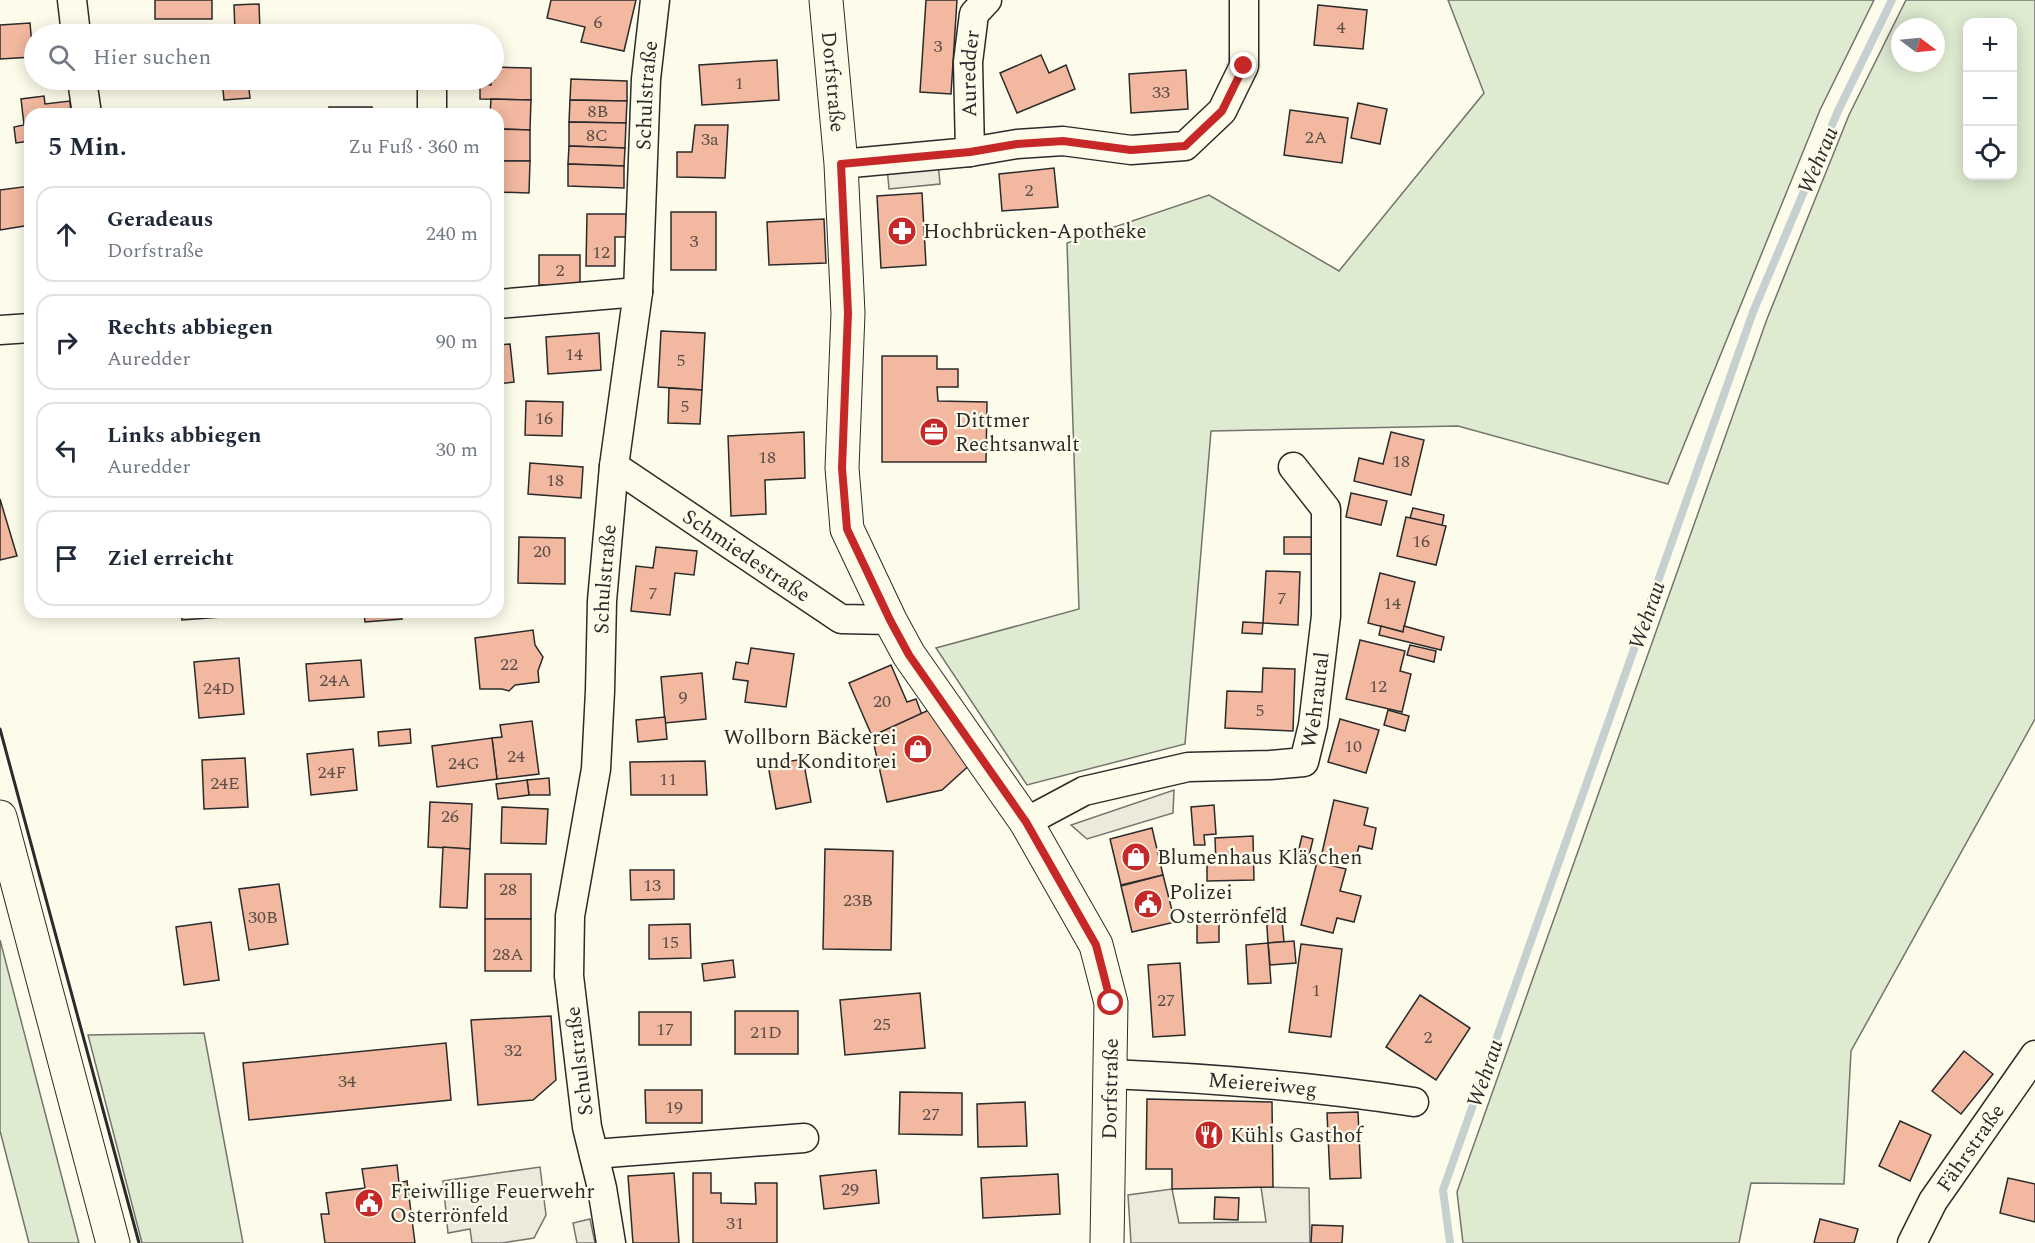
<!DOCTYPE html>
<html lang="de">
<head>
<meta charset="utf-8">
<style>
	:root { --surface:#fff; --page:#f6f6f7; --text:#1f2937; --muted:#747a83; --line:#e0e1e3 }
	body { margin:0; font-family:Spectral,serif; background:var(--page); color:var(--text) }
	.controls { position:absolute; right:18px; top:18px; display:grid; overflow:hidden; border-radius:12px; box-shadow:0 3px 15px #0003 }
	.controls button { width:54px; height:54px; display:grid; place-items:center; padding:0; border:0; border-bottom:2px solid var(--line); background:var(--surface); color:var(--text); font:30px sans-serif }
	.compass { position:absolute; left:1891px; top:18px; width:54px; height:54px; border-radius:50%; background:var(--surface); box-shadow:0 3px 15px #0003; rotate:106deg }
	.stop { position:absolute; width:18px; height:18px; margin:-14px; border:4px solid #c62828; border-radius:50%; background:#fff }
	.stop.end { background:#c62828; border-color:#fff; box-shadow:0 2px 6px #0008 }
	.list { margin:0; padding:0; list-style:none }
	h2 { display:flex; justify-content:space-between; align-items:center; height:78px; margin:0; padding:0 24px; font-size:26px }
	h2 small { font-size:20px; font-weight:400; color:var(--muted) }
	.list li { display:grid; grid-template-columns:39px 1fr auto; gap:18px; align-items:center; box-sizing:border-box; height:96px; margin:0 12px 12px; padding:0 12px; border:2px solid var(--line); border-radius:18px }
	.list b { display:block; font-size:22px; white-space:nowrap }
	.list p { margin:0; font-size:20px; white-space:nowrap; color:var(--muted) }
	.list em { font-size:20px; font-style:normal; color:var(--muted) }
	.icon { flex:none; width:33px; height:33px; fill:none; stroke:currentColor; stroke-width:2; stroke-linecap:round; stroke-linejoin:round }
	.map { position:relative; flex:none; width:2035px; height:1243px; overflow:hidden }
	.search { position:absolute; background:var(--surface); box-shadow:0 3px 15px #0003; left:24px; top:24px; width:480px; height:66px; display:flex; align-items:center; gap:15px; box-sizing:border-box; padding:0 21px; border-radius:33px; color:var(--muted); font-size:22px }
	.panel { position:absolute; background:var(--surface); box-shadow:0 3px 15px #0003; left:24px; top:108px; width:480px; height:510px; border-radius:18px }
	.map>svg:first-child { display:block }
	.green { fill:#deebd1; stroke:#74746e; stroke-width:1.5; fill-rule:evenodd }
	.parking { fill:#eceadb; stroke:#74746e; stroke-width:1.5 }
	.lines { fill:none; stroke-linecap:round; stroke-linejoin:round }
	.stream { stroke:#c7d0d0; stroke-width:8 }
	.building { fill:#f2b8a0; stroke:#2b2b2b; stroke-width:1.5 }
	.minor-casing { stroke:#2b2b2b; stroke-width:31 }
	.major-casing { stroke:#2b2b2b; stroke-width:35 }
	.highway-casing { stroke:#2b2b2b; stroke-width:35 }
	.minor { stroke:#fdfbea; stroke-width:28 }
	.major { stroke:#fdfbea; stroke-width:33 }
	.highway { stroke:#fdfbea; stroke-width:33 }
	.wall { stroke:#2b2b2b; stroke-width:3 }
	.route { stroke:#c62828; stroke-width:8 }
	.labels { text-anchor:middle; stroke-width:4.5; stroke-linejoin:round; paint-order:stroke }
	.number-label { font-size:18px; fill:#5d4e48 }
	.street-label { font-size:21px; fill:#2b2b2b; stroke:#fdfbea }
	.poi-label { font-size:21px; fill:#2b2b2b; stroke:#fdfbea; text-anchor:start }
	.water-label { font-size:22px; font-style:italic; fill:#2b2b2b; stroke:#fdfbea }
</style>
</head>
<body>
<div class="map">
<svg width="2035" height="1243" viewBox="0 0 2035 1243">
	<rect width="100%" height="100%" fill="#fdfbea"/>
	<g class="green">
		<path d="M1448 0H1874L1820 110 1668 484 1458 426 1211 431 1185 744 1027 785 936 648 1079 609 1067 243 1209 195 1339 271 1484 93Z"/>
		<path d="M1906 0H2035V719L1851 1051 1844 1184 1751 1183 1739 1243H1463L1457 1192 1767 319 1849 115ZM2012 22V176H1968V22ZM1900 27H1936V63H1900Z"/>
		<path d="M0 940 79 1243H29L0 1131Z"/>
		<path d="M204 1033 243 1243H142L88 1035Z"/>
	</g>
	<g class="parking">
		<path d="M938 162 940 184 889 189 887 167Z"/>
		<path d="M1174 790 1173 813 1087 839 1071 825Z"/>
		<path d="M540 1167 546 1215 534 1238 502 1243H472L470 1229 448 1233 443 1181Z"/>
		<path d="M1261 1187 1309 1188 1310 1243H1131L1128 1195 1172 1189 1179 1223 1266 1222Z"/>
		<path d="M590 1219 595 1243H577L573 1223Z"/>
	</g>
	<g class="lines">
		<path class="stream" d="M1450 1243 1443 1190 1753 312 1838 111 1892 0"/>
	</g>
	<g class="building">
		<rect x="155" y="0" width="57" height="19"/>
		<path d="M551 0H636L624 51 581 42 585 27 547 18Z"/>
		<path d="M926 0H957L951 94 920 92Z"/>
		<path d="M259 4 260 31 235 32 234 5Z"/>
		<path d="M1318 5 1367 10 1363 49 1314 45Z"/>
		<path d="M30 23 33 57 0 59V25Z"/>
		<path d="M1041 55 1049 73 1066 65 1075 89 1017 113 1000 73Z"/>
		<path d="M777 60 779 100 702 105 699 65Z"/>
		<path d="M494 67 531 68V100L480 99V84L491 85V80H494Z"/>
		<path d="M1186 70 1188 109 1131 113 1129 74Z"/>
		<path d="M571 79 627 81V101L570 100Z"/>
		<path d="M155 80H189V87L155 88Z"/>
		<path d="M222 80H248L250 98 224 100Z"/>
		<path d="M44 96 45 104 70 101 71 114H30V141L16 143 14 127 24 125 21 99Z"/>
		<path d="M491 99 531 100 530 130 498 129V114H490Z"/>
		<path d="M570 100 627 101 626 123 569 122Z"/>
		<path d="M1358 103 1387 109 1380 144 1351 138Z"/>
		<rect x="329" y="107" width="43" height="7"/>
		<path d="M1290 110 1348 118 1342 163 1284 155Z"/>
		<path d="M569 122 626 123 625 148 569 146Z"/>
		<path d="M695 125H728L725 178 677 177V152H692Z"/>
		<path d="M498 129 530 130V161H498Z"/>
		<path d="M569 146 625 148 624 166 568 164Z"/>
		<path d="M498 161H530L529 193 498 192Z"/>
		<path d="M568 164 624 166V188L568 186Z"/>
		<path d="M1054 168 1058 207 1002 211 999 174Z"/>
		<path d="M30 186V225L0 230V190Z"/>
		<path d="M922 193 926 265 881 268 877 196Z"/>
		<rect x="671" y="212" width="45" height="58"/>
		<path d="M587 214H626V237H615V266H586Z"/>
		<path d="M824 219 826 263 769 265 767 222Z"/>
		<rect x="539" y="255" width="41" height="30"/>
		<path d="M661 331 705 333 702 390 658 387Z"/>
		<path d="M599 333 601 370 548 374 546 337Z"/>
		<path d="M510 344 514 382 498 384V345Z"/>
		<path d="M882 356H937V369H958V387H937L938 401 987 402 986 462H882Z"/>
		<path d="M669 388 702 390 700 424 668 423Z"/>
		<path d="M526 401 563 402 562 436 525 435Z"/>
		<path d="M804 432 805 478 765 480 766 514 731 516 728 436Z"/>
		<path d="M1391 432 1424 440 1411 495 1354 481 1359 458 1383 464Z"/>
		<path d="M530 463 583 467 581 498 528 494Z"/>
		<path d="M1351 493 1387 501 1381 525 1346 517Z"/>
		<path d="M0 499 17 556 0 560Z"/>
		<path d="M1413 508 1444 515 1442 526 1410 518Z"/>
		<path d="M1406 517 1446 526 1436 565 1397 556Z"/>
		<path d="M519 537 565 538V584L518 583Z"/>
		<path d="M1284 537H1313L1314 554H1284Z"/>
		<path d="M656 547 697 551 694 575 675 573 670 615 631 611 636 566 653 568Z"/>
		<path d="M1266 571 1300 572 1298 625 1263 623Z"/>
		<path d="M1380 573 1415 582 1403 632 1368 623Z"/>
		<path d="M181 612H220L221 617 182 620Z"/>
		<path d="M364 612H401L402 619 365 622Z"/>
		<path d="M1243 622 1263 623 1262 634 1242 633Z"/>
		<path d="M1381 626 1403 632 1404 626 1444 637 1441 650 1379 635Z"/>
		<path d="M533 630 535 645 543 657 538 671 539 682 515 685 509 691 502 689H480L475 638Z"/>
		<path d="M1360 640 1405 651 1400 671 1411 674 1402 712 1346 699Z"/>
		<path d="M1410 645 1436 651 1434 662 1407 655Z"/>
		<path d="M751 648 794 654 786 707 745 702 748 681 733 679 736 662 748 664Z"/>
		<path d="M239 658 244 714 199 718 194 662Z"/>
		<path d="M361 660 364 697 309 701 306 664Z"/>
		<path d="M891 665 907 702 916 699 922 715 872 736 849 683Z"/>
		<path d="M1263 668 1295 669 1293 731 1225 728 1227 691 1262 692Z"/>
		<path d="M702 673 706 719 665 723 661 677Z"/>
		<path d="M929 710 973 762 942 790 887 802 872 736Z"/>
		<path d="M1388 710 1409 716 1405 731 1384 725Z"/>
		<path d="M665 717 667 739 638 742 636 720Z"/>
		<path d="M1340 719 1379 730 1366 773 1328 762Z"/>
		<path d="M532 721 539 774 497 779 492 738 502 737 500 725Z"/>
		<path d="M410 729 411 743 379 746 378 732Z"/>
		<path d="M492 738 497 779 437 787 432 746Z"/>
		<path d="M353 749 357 790 311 795 307 754Z"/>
		<path d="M245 758 248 807 204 809 202 760Z"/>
		<path d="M803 759 811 802 776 809 768 765Z"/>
		<path d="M705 761 707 795H631L630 762Z"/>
		<path d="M549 778 550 795H529L527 780Z"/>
		<path d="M527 780 529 795 498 799 496 784Z"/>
		<path d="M1334 800 1368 808 1364 825 1376 828 1372 849 1359 846 1355 861 1322 853Z"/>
		<path d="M430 802 472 804 470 849 428 847Z"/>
		<path d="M1214 805 1216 834 1204 835 1205 845H1194L1191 807Z"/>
		<path d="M502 807 548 809 546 844 501 843Z"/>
		<path d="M1152 828 1163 875 1121 885 1110 839Z"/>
		<path d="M1253 836 1254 880 1207 881V864H1216L1215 838Z"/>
		<path d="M1302 836 1313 839 1308 860 1297 857Z"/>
		<path d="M443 847 470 849 467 908 440 907Z"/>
		<path d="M825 849 893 851 891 950 823 949Z"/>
		<path d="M1317 862 1346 869 1340 891 1361 896 1354 922 1337 918 1333 933 1301 925Z"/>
		<path d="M630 870H674V899L631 900Z"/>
		<rect x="485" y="874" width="46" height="45"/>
		<path d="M1163 875 1175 922 1132 932 1121 886Z"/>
		<path d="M279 884 288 944 249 950 239 889Z"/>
		<path d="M1281 909 1284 942 1268 943 1266 911Z"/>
		<path d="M1219 914V942L1197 943V915Z"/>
		<rect x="485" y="919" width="46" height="52"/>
		<path d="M211 922 219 980 184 985 176 927Z"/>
		<path d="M690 924 691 958 649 959V925Z"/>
		<path d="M1294 941 1296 963 1270 965 1268 943Z"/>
		<path d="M1268 943 1271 983 1248 984 1246 945Z"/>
		<path d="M1301 944 1342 949 1331 1037 1289 1032Z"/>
		<path d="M733 960 735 977 704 981 702 964Z"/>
		<path d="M1180 963 1185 1035 1153 1037 1148 965Z"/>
		<path d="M920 993 925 1048 845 1055 840 1000Z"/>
		<path d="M1420 995 1470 1028 1436 1080 1386 1047Z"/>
		<rect x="735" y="1011" width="63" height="43"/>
		<rect x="639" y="1012" width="52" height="33"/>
		<path d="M551 1016 556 1080 533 1100 478 1105 471 1020Z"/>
		<path d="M446 1043 451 1100 249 1120 243 1063Z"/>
		<path d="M1964 1051 1993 1074 1961 1114 1932 1091Z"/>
		<path d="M645 1090H702V1123H646Z"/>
		<path d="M900 1092 962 1093V1135L899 1134Z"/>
		<path d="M1147 1099 1272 1102 1273 1187 1172 1189V1169H1146Z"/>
		<path d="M1025 1102 1027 1146 978 1147 977 1104Z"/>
		<path d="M1358 1112 1361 1178 1330 1179 1327 1113Z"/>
		<path d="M1900 1121 1931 1135 1910 1181 1879 1166Z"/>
		<path d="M397 1165 399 1183 407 1181 415 1243H325L321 1214H329L326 1193 365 1188 362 1169Z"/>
		<path d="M876 1170 879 1203 824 1209 820 1176Z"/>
		<path d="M674 1173 679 1243H633L628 1176Z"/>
		<path d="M693 1173H711V1193H721V1203L756 1204 755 1183H777V1243H693Z"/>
		<path d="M1058 1174 1060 1214 983 1218 981 1178Z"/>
		<path d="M2008 1178 2035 1184V1222L2000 1213Z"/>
		<path d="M1215 1197 1239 1198 1238 1220 1214 1219Z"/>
		<path d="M1820 1219 1858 1229 1854 1243H1814Z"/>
		<path d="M1312 1225 1343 1226 1342 1243H1311Z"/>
	</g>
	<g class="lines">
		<g class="minor-casing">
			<g id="minor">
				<path d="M72 0 76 34"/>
				<path d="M82 80 87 114"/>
				<path d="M432 114V80"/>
				<path d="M970 152 1017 144 1063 141 1131 150 1185 146 1222 111 1244 66V0"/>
				<path id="s1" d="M841 164 970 152 968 62 974 14 987 0"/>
				<path d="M498 304 638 292"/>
				<path d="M0 330 30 328"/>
				<path id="s2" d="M614 466 841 619 890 620"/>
				<path id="s3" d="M1026 822 1084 791 1188 767 1270 765 1304 762 1313 725 1326 616V509L1293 467"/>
				<path id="s4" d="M1110 1074C1212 1078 1314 1087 1414 1102"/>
				<path d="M594 1154 804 1138"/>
				<path id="s5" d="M611 1243 602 1188 587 1127 569 976 570 916 596 769 600 691 602 601 614 466 638 292 646 79 655 0"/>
				<path id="s6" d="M1912 1243 1933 1201 2035 1055"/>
			</g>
		</g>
		<g class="major-casing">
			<g id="major">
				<path id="s7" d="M826 0 841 164 848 313 842 468 847 529 890 620 909 655 1026 822 1096 945 1111 1003 1107 1243"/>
			</g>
		</g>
		<g class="highway-casing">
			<path id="highway" d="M0 817 113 1243"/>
		</g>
		<use href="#minor" class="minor"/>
		<use href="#major" class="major"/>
		<use href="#highway" class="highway"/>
		<path class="wall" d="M0 729 139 1243"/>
	</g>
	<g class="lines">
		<path class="route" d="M1111 1003 1096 945 1026 822 909 655 890 620 847 529 842 468 848 313 841 164 970 152 1017 144 1063 141 1131 150 1185 146 1222 111 1244 66"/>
	</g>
	<defs>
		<g id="pharmacy-disc" transform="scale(1.5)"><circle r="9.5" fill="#c62828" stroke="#fdfbea"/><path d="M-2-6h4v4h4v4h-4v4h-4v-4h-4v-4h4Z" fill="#fff"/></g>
		<g id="office-disc" transform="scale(1.5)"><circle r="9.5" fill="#c62828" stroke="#fdfbea"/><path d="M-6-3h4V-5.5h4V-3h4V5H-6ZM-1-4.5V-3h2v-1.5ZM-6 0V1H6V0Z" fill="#fff"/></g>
		<g id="shop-disc" transform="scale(1.5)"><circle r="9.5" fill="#c62828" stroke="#fdfbea"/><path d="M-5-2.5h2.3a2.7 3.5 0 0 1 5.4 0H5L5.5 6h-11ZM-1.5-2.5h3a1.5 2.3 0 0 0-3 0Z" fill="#fff"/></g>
		<g id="civic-disc" transform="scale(1.5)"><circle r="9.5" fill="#c62828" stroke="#fdfbea"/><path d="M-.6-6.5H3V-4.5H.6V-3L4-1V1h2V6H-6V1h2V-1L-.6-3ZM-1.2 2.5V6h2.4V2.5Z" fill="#fff"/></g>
		<g id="restaurant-disc" transform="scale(1.5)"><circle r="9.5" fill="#c62828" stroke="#fdfbea"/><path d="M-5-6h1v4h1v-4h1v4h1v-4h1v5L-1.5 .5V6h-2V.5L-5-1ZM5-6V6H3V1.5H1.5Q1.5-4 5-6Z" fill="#fff"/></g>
	</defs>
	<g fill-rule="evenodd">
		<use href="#pharmacy-disc" x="902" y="231"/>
		<use href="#office-disc" x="934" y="432"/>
		<use href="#shop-disc" x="918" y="749"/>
		<use href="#shop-disc" x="1136" y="857"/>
		<use href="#civic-disc" x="1148" y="904"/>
		<use href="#restaurant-disc" x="1209" y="1135"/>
		<use href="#civic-disc" x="369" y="1203"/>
	</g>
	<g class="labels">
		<g class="number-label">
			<text x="598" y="28">6</text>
			<text x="1341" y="33">4</text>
			<text x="938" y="52">3</text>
			<text x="739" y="89">1</text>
			<text x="1161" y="98">33</text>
			<text x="598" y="117">8B</text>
			<text x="597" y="141">8C</text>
			<text x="1316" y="143">2A</text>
			<text x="710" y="145">3a</text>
			<text x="1029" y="196">2</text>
			<text x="694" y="247">3</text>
			<text x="601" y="258">12</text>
			<text x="560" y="276">2</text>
			<text x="574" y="360">14</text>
			<text x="681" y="366">5</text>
			<text x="685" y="412">5</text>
			<text x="544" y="424">16</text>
			<text x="767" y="463">18</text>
			<text x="1401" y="467">18</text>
			<text x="555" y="486">18</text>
			<text x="1421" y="547">16</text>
			<text x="542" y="557">20</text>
			<text x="653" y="599">7</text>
			<text x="1282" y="604">7</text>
			<text x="1392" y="609">14</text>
			<text x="509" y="670">22</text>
			<text x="335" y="686">24A</text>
			<text x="1378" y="692">12</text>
			<text x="219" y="694">24D</text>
			<text x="683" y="703">9</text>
			<text x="882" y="707">20</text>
			<text x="1260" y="716">5</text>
			<text x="1353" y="752">10</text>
			<text x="516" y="762">24</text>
			<text x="464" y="769">24G</text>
			<text x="332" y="778">24F</text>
			<text x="668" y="785">11</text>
			<text x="225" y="789">24E</text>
			<text x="450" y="822">26</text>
			<text x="652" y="891">13</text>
			<text x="508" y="895">28</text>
			<text x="858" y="906">23B</text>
			<text x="263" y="923">30B</text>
			<text x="670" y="948">15</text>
			<text x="508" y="960">28A</text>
			<text x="1316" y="996">1</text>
			<text x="1166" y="1006">27</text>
			<text x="882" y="1030">25</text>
			<text x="665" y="1035">17</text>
			<text x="766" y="1038">21D</text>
			<text x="1428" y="1043">2</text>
			<text x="513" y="1056">32</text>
			<text x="347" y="1087">34</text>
			<text x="674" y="1113">19</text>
			<text x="931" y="1120">27</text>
			<text x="850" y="1195">29</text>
			<text x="735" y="1229">31</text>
		</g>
		<g class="street-label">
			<text dy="7" stroke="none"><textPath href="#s1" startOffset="208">Auredder</textPath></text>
			<text dy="7" stroke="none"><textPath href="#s7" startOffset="82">Dorfstraße</textPath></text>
			<text dy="7" stroke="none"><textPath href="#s5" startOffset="1156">Schulstraße</textPath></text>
			<text dy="7" stroke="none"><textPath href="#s2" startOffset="160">Schmiedestraße</textPath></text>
			<text dy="7" stroke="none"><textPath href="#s5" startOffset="670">Schulstraße</textPath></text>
			<text dy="7" stroke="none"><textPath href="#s3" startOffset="352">Wehrautal</textPath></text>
			<text transform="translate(579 1061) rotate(-97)" y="7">Schulstraße</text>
			<text dy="7" stroke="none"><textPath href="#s4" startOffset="153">Meiereiweg</textPath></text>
			<text transform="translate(1110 1089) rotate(-89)" y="7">Dorfstraße</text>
			<text dy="7" stroke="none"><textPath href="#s6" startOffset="112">Fährstraße</textPath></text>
		</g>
		<g class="poi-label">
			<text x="923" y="238">Hochbrücken-Apotheke</text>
			<text x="955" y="427">Dittmer<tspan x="955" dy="24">Rechtsanwalt</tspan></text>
			<text x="897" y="744" text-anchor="end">Wollborn Bäckerei<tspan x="897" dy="24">und Konditorei</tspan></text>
			<text x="1157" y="864">Blumenhaus Kläschen</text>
			<text x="1169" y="899">Polizei<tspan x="1169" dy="24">Osterrönfeld</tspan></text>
			<text x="1230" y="1142">Kühls Gasthof</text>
			<text x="390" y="1198">Freiwillige Feuerwehr<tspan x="390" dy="24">Osterrönfeld</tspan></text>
		</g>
		<g class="water-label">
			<text transform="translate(1817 160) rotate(-67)" y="8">Wehrau</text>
			<text transform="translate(1646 615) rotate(-71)" y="8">Wehrau</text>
			<text transform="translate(1484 1073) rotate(-71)" y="8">Wehrau</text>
		</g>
	</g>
</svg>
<div class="controls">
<button>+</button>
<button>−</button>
<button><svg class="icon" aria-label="locate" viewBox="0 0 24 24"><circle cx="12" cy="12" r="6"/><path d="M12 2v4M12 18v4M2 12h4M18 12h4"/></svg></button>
</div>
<svg class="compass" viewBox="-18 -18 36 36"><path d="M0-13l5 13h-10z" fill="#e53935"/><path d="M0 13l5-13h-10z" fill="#747a83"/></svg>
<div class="stop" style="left:1111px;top:1003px"></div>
<div class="stop end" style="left:1244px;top:66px"></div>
<div class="search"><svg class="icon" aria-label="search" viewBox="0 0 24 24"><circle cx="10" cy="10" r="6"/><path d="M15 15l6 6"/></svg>Hier suchen</div>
<section class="panel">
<h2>5 Min.<small>Zu Fuß · 360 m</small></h2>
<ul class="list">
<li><svg class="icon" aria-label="ahead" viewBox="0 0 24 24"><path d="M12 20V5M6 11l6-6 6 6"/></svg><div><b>Geradeaus</b><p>Dorfstraße</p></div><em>240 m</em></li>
<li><svg class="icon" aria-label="right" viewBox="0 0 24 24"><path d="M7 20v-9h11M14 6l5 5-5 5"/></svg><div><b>Rechts abbiegen</b><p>Auredder</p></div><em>90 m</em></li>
<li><svg class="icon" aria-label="left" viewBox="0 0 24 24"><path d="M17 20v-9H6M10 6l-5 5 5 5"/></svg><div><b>Links abbiegen</b><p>Auredder</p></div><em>30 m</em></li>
<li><svg class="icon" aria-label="arrive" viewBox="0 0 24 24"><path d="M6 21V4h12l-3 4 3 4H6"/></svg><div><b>Ziel erreicht</b></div></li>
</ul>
</section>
</div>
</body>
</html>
